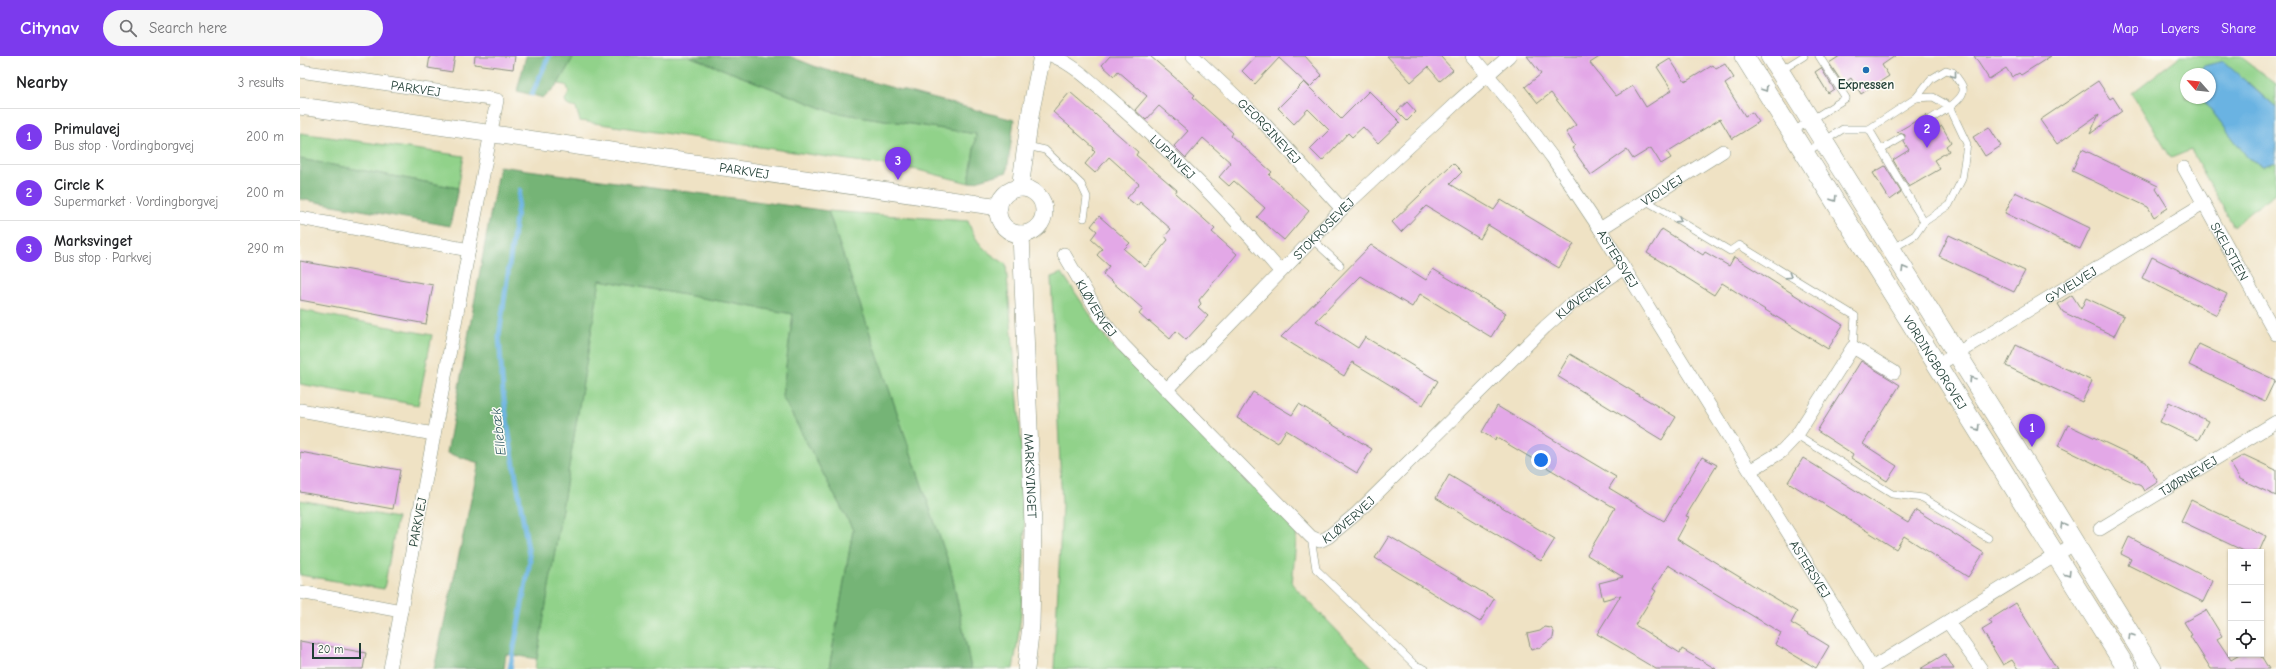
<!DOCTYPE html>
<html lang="en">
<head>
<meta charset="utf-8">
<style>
	:root { --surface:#fff; --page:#f6f6f6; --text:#202124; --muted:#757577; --line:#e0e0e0; --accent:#7c3aed }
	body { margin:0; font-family:"Comic Neue",sans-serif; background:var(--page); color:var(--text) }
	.controls { position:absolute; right:12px; bottom:12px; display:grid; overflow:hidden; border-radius:0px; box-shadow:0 1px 3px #0004 }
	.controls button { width:36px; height:36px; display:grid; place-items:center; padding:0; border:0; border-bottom:1px solid var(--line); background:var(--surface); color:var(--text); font:20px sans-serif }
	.compass { position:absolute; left:1880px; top:12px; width:36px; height:36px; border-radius:50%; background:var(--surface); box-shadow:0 1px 3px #0004; rotate:297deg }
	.scale { position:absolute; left:12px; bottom:10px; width:49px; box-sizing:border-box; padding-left:4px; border:2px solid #1f3d34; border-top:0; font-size:11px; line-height:14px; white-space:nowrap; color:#1f3d34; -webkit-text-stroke:3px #fdfcf7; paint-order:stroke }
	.you { position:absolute; left:1241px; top:404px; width:14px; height:14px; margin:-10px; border:3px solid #fff; border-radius:50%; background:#1a73e8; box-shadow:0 0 0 6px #1a73e833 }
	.badge { display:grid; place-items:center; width:26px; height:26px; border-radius:50%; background:var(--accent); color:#fff; font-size:13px; font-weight:700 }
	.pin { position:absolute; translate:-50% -33px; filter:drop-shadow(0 1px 2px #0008) }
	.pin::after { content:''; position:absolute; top:21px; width:14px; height:12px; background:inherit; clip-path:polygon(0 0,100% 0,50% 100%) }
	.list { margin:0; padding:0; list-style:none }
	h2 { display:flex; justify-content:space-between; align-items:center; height:52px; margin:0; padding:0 16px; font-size:17px }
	h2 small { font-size:13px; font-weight:400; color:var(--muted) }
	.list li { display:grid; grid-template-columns:26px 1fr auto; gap:12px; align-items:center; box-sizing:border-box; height:56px; padding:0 16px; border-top:1px solid var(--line) }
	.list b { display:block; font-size:15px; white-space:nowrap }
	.list p { margin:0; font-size:13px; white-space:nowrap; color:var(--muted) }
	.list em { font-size:13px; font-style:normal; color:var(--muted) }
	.icon { flex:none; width:22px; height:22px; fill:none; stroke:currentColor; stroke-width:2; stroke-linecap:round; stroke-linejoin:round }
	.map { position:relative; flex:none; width:1976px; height:613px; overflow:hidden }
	header { display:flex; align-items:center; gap:24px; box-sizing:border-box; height:56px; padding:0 20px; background:var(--accent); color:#fff }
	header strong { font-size:19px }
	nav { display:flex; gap:22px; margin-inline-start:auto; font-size:14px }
	.search { width:280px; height:36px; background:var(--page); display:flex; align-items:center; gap:10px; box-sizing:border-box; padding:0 14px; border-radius:22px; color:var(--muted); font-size:15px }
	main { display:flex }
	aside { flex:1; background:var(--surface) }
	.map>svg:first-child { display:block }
	.green { fill:#91d28a; stroke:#58885f }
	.forest { fill:#74b476; stroke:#4a7855 }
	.water { fill:#6ab3e2; stroke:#44788b }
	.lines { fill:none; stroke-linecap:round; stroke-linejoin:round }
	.stream { stroke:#6ab3e2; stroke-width:5 }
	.building { fill:#e3a8e7 }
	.service-casing { stroke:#87907c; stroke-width:8 }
	.minor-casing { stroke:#87907c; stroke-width:14 }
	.tertiary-casing { stroke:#87907c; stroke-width:18 }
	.secondary-casing { stroke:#87907c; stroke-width:20 }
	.service { stroke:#fff; stroke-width:7 }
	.minor { stroke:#fff; stroke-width:13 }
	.tertiary { stroke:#fff; stroke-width:17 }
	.secondary { stroke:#fff; stroke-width:19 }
	.oneway { stroke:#8f9e9a }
	.poi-dot { fill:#1f6fb2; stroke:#fdfcf7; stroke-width:1.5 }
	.labels { text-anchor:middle; stroke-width:3; stroke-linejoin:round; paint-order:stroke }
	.poi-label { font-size:13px; font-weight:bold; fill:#1f3d34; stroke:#fdfcf7 }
	.street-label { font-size:13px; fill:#1f3d34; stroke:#fdfcf7 }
	.water-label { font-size:14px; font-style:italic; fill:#366068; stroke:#fdfcf7 }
</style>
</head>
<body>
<header>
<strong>Citynav</strong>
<div class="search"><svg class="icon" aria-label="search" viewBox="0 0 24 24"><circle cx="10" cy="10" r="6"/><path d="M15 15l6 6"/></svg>Search here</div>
<nav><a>Map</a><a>Layers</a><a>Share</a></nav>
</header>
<main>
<aside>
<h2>Nearby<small>3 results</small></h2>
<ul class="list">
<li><span class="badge">1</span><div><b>Primulavej</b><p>Bus stop · Vordingborgvej</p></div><em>200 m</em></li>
<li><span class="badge">2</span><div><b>Circle K</b><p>Supermarket · Vordingborgvej</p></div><em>200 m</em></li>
<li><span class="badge">3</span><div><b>Marksvinget</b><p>Bus stop · Parkvej</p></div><em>290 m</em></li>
</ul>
</aside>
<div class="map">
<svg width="1976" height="613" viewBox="0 0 1976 613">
	<rect width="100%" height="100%" fill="#fdfcf7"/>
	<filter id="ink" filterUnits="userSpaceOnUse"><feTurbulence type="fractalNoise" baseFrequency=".025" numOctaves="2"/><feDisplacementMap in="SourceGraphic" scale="8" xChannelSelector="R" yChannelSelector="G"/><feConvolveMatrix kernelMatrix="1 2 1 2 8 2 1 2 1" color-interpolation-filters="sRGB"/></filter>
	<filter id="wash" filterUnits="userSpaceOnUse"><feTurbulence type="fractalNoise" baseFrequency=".012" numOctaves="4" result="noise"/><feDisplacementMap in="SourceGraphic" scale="16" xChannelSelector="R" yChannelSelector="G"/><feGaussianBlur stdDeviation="0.9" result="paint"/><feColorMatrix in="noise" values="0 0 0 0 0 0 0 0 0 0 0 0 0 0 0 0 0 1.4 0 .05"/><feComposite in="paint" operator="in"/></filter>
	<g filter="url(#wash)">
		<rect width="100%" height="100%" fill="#efe2c4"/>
		<g class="green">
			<path d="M274 0H389L532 56 676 78 669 127 618 114 280 65 276 52 267 49 265 44C269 38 270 35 266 29L258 28Z"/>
			<path d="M1880 0H1940L1976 28V52L1951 29 1904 10 1898 18H1886V42H1902L1948 102 1963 110 1976 106V137L1950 156 1934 171 1891 94 1871 102 1832 37Z"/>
			<path d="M0 77 164 100 158 132 0 103Z"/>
			<path d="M528 155 668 165C676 188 686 196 706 208 716 340 738 483 713 613H671L651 514Z"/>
			<path d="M762 217 810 288 997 474 992 528 1074 613H754L762 449 751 221Z"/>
			<path d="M300 224 493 258 482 340 553 474 529 613H235Z"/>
			<path d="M0 254 132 279 118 349 0 328Z"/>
			<path d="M0 444 97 462 84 533 0 519Z"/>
		</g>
		<g class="forest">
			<path d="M226 0H274L258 28 244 42 217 35Z"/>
			<path d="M389 0H489L519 12 714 64 707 116 669 127 676 78 532 56Z"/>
			<path d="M0 103 158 132 150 170 0 143Z"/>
			<path d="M199 110 528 155 651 514 671 613H529L553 474 482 340 493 258 300 224 237 603 206 598 204 613H134L179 407 147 397Z"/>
		</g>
		<path class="water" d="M1923 5 1976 52V106L1963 110 1948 102 1902 42H1910V18H1898L1904 10Z"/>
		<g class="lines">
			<g class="stream">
				<path d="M232 38 249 0"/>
				<path d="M210 613 230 505 211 391 203 336 199 280 220 134"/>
			</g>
		</g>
		<g id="blocks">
			<g class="building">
				<path d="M130 0H155L152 16 128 12Z"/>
				<path d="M175 0H215L213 13 174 8Z"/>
				<path d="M810 0H850L895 39 893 41 933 77 931 80 972 116 969 119 1009 155 984 184 957 161 965 152 934 125 929 130 919 121 931 107 903 82 886 102 874 90 888 75 859 50 846 64 835 54 847 40 818 15 814 20 802 9Z"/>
				<path d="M956 0H1005L1022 19 1010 31 979 2 955 28 942 15Z"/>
				<path d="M1087 0H1140L1153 14 1140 25 1128 11 1111 26Z"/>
				<path d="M1227 0H1301L1290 7 1316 40 1333 30 1346 51 1372 34 1357 11 1370 3 1385 26 1413 9 1416 13 1425 8 1434 22 1425 28 1445 60 1452 56 1459 66 1432 83 1420 63 1367 96 1371 102 1361 108 1351 92 1333 103 1327 94 1291 119 1272 92 1275 90 1266 76 1276 69 1251 37 1238 47 1225 31 1241 18Z"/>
				<path d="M1540 0H1595L1582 9 1589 20 1561 38 1551 22 1543 28 1529 7Z"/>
				<path d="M1674 0H1751L1721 19 1719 17 1712 21 1706 12 1689 23Z"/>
				<path d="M1521 12 1534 33 1528 37 1515 16Z"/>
				<path d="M1798 25 1810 43 1813 41 1822 55 1790 78 1799 58 1757 88 1740 64Z"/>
				<path d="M1004 26 1041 63 1069 35 1100 66 1078 87 1063 71 1052 81 1048 77 1022 105 1010 93 1029 74 1008 53 994 68 978 52Z"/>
				<path d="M770 36 838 96 836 99 877 134 875 137 915 173 912 176 937 198 899 244 901 248 898 251 908 260 886 284 876 275 870 283 849 265 848 266 839 258 843 253 803 218 809 210 797 199 802 193 791 183 797 175 791 170 799 160 830 187 824 193 845 211 868 184 865 180 871 173 840 146 837 150 827 142 839 128 809 101 795 117 785 108 795 96 793 94 794 92 753 56Z"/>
				<path d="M1107 46 1116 56 1107 65 1097 55Z"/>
				<path d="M1626 59 1625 67 1632 68 1636 74 1642 70 1651 86 1646 90 1649 95 1634 104 1640 113 1609 131 1593 104 1609 94 1604 86 1605 79 1597 76Z"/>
				<path d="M1689 71 1701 90 1685 100 1673 81Z"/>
				<path d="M1782 93 1858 130 1856 133 1868 152 1854 161 1848 151 1772 115Z"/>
				<path d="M1153 107 1162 116 1150 128 1194 154 1201 144 1274 188 1259 212 1188 169 1180 183 1126 150 1101 176 1092 166Z"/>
				<path d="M1585 110 1601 136 1590 144 1573 117Z"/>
				<path d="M1715 136 1790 172 1780 193 1705 157Z"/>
				<path d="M1362 173 1403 199 1405 196 1429 210 1434 201 1543 269 1528 293 1422 227 1414 239 1347 197Z"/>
				<path d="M1649 179 1725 215 1714 236 1639 200Z"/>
				<path d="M1071 189 1126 224 1133 213 1206 257 1191 281 1120 238 1112 251 1060 220 1016 265 1058 292 1065 281 1138 325 1123 349 1052 306 1044 320 981 281Z"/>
				<path d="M1852 201 1927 238 1917 259 1842 222Z"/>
				<path d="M0 205 133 229 126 268 0 244Z"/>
				<path d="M1772 239 1781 253 1786 242 1824 260 1814 280 1763 256 1758 248Z"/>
				<path d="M1899 288 1975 324 1965 345 1889 309Z"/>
				<path d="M1716 289 1792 325 1782 346 1706 310Z"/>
				<path d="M1270 298 1376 361 1362 384 1257 320Z"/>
				<path d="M1561 305 1600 329 1563 388 1597 410 1587 425 1551 402 1553 398 1517 375Z"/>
				<path d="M953 336 992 359 999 348 1072 393 1057 417 986 374 978 387 937 362Z"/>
				<path d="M1869 346 1908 365 1898 384 1860 366Z"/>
				<path d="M1197 350 1316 421 1309 432 1364 465 1402 401 1417 409 1386 460 1389 461 1377 483 1497 556 1491 567 1529 590 1516 612 1475 588 1481 577 1368 509 1353 533 1356 535 1335 569 1380 597 1382 593 1416 613H1356L1297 578 1321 539 1303 544 1299 527 1323 521 1287 499 1315 452 1196 381 1195 384 1182 376Z"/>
				<path d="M1768 369 1846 406 1858 426 1844 435 1841 430 1758 390Z"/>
				<path d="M0 396 100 414 93 453 0 436Z"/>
				<path d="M1944 399 1976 414V440L1940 423 1930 407Z"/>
				<path d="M1503 402 1608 467 1616 454 1684 497 1668 521 1604 480 1596 493 1488 426Z"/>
				<path d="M1149 419 1255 483 1241 505 1136 442Z"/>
				<path d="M1891 444 1966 480 1959 496H1946L1881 465Z"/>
				<path d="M1089 480 1194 543 1180 566 1075 502Z"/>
				<path d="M1829 481 1913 525 1903 546 1828 509 1831 503 1821 498Z"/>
				<path d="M1716 547 1745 594 1757 613H1718L1712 604 1703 609 1682 574 1692 568 1689 564Z"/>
				<path d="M1906 554 1922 580 1917 583 1931 604 1941 598H1960L1969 613H1911L1890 580 1892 579 1884 566Z"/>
				<path d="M1245 571 1251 572 1254 576 1253 582 1239 592 1231 594 1227 578 1240 575Z"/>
				<path d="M0 585 66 597 63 613H0Z"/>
				<path d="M1645 598 1654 613H1620Z"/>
			</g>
		</g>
	</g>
	<g filter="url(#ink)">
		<use href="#blocks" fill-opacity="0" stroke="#87907c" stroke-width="1"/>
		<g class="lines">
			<g class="service-casing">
				<g id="service">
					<path d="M1480 15 1504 0"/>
					<path d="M1616 42 1631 23 1646 14 1653 16C1656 21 1662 27 1663 32 1666 44 1637 59 1629 64"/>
					<path d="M1569 73 1624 166"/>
					<path d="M1492 76 1546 42 1519 0"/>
					<path d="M727 90 745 94 781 128 787 141 784 162"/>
					<path d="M1581 94 1601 82"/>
					<path d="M1505 97 1543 73H1569L1616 42 1633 41 1649 50 1667 88 1662 123 1649 149 1624 166 1615 179 1592 193"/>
					<path d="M1345 144 1430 195 1439 189 1555 260 1553 291"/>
					<path d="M1012 183 1040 209"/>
					<path d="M1497 379 1592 438 1623 442 1688 482"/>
					<path d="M1011 481 1016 513 1115 609 1125 613"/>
				</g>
			</g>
			<g class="minor-casing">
				<g id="minor">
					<path id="s1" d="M753 0C777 10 798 32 818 49 876 101 930 156 980 215"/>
					<path id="s2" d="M893 0 962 65 1042 153"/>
					<path id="s3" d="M1172 0 1219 57 1252 101 1300 173 1572 612"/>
					<path id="s4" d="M0 15 197 44 90 613"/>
					<path id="s5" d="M1884 112 1976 278"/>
					<path d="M0 162 169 194"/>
					<path id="s6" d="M1300 173 1423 95"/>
					<path id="s7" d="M764 198 804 266 823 289 1011 481 1020 485 1028 481 1056 458 1245 271 1270 249 1324 212"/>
					<path id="s8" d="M1638 309 1903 148"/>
					<path id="s9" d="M867 333 1042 153 1157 46 1209 0"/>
					<path d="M0 354 134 378"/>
					<path d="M1451 414 1481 396 1497 379 1553 291 1594 316"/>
					<path id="s10" d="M1800 473 1976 366"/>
					<path d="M0 536 101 555"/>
					<path d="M1648 566 1681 613"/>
					<path d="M1570 613 1774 488"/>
				</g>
			</g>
			<g class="tertiary-casing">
				<g id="tertiary">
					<path id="s11" d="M0 50 699 151"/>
					<circle cx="721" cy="155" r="23"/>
					<path d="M720 132 731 54 742 0"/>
					<path id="s12" d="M721 178 733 469 731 569 726 613"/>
				</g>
			</g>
			<g class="secondary-casing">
				<g id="secondary">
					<path id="s13" d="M1444 0 1827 613"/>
					<path d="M1470 0 1723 403 1852 613"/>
				</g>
			</g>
			<use href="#service" class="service"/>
			<use href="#minor" class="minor"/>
			<use href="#tertiary" class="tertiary"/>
			<use href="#secondary" class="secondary"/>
		</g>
		<defs><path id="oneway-chevron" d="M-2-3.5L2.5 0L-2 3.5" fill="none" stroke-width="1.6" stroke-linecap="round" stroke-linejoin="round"/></defs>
		<g class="oneway">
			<use href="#oneway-chevron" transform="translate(1654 19) rotate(51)"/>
			<use href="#oneway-chevron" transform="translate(1465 33) rotate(58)"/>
			<use href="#oneway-chevron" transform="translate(1534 143) rotate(58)"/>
			<use href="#oneway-chevron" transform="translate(1379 164) rotate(32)"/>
			<use href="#oneway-chevron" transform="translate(1604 213) rotate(-121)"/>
			<use href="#oneway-chevron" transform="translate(1489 220) rotate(32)"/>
			<use href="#oneway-chevron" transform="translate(1672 323) rotate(-123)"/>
			<use href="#oneway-chevron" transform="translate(1677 372) rotate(58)"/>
			<use href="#oneway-chevron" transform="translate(1763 469) rotate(-121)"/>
			<use href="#oneway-chevron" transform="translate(1768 518) rotate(58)"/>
			<use href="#oneway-chevron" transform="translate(1831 580) rotate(-122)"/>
		</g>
	</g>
	<circle class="poi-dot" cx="1566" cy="14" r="4"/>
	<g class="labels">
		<g class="poi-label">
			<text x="1566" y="33">Expressen</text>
		</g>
		<g class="street-label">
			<text dy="5" stroke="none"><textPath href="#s4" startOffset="117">PARKVEJ</textPath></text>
			<text dy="5" stroke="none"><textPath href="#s2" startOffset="107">GEORGINEVEJ</textPath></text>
			<text dy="5" stroke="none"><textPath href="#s1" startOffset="157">LUPINVEJ</textPath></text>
			<text dy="5" stroke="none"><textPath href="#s11" startOffset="449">PARKVEJ</textPath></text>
			<text dy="5" stroke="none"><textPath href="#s6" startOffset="73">VIOLVEJ</textPath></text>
			<text dy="5" stroke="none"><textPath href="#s9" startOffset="224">STOKROSEVEJ</textPath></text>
			<text dy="5" stroke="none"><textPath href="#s5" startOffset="95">SKELSTIEN</textPath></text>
			<text dy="5" stroke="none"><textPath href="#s3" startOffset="250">ASTERSVEJ</textPath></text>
			<text dy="5" stroke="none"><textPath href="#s8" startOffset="155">GYVELVEJ</textPath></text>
			<text dy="5" stroke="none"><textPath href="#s7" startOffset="747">KLØVERVEJ</textPath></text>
			<text dy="5" stroke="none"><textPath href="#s7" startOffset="63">KLØVERVEJ</textPath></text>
			<text dy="5" stroke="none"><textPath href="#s13" startOffset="361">VORDINGBORGVEJ</textPath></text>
			<text dy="5" stroke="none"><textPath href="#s10" startOffset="103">TJØRNEVEJ</textPath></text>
			<text dy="5" stroke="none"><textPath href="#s12" startOffset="242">MARKSVINGET</textPath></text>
			<text dy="5" stroke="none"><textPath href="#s7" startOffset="423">KLØVERVEJ</textPath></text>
			<text transform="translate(117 466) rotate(-79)" y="5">PARKVEJ</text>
			<text dy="5" stroke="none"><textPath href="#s3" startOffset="615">ASTERSVEJ</textPath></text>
		</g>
		<g class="water-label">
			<text transform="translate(198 376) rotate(-97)" y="5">Ellebæk</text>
		</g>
	</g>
</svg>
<div class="controls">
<button>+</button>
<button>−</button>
<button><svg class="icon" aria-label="locate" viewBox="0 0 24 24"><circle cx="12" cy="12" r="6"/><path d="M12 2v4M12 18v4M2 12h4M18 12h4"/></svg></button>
</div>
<svg class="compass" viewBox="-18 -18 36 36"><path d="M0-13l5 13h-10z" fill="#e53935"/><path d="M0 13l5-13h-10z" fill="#757577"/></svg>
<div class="scale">20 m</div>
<div class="you"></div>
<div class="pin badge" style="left:1732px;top:391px">1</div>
<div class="pin badge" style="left:1627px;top:92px">2</div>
<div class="pin badge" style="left:598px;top:124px">3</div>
</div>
</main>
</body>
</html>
